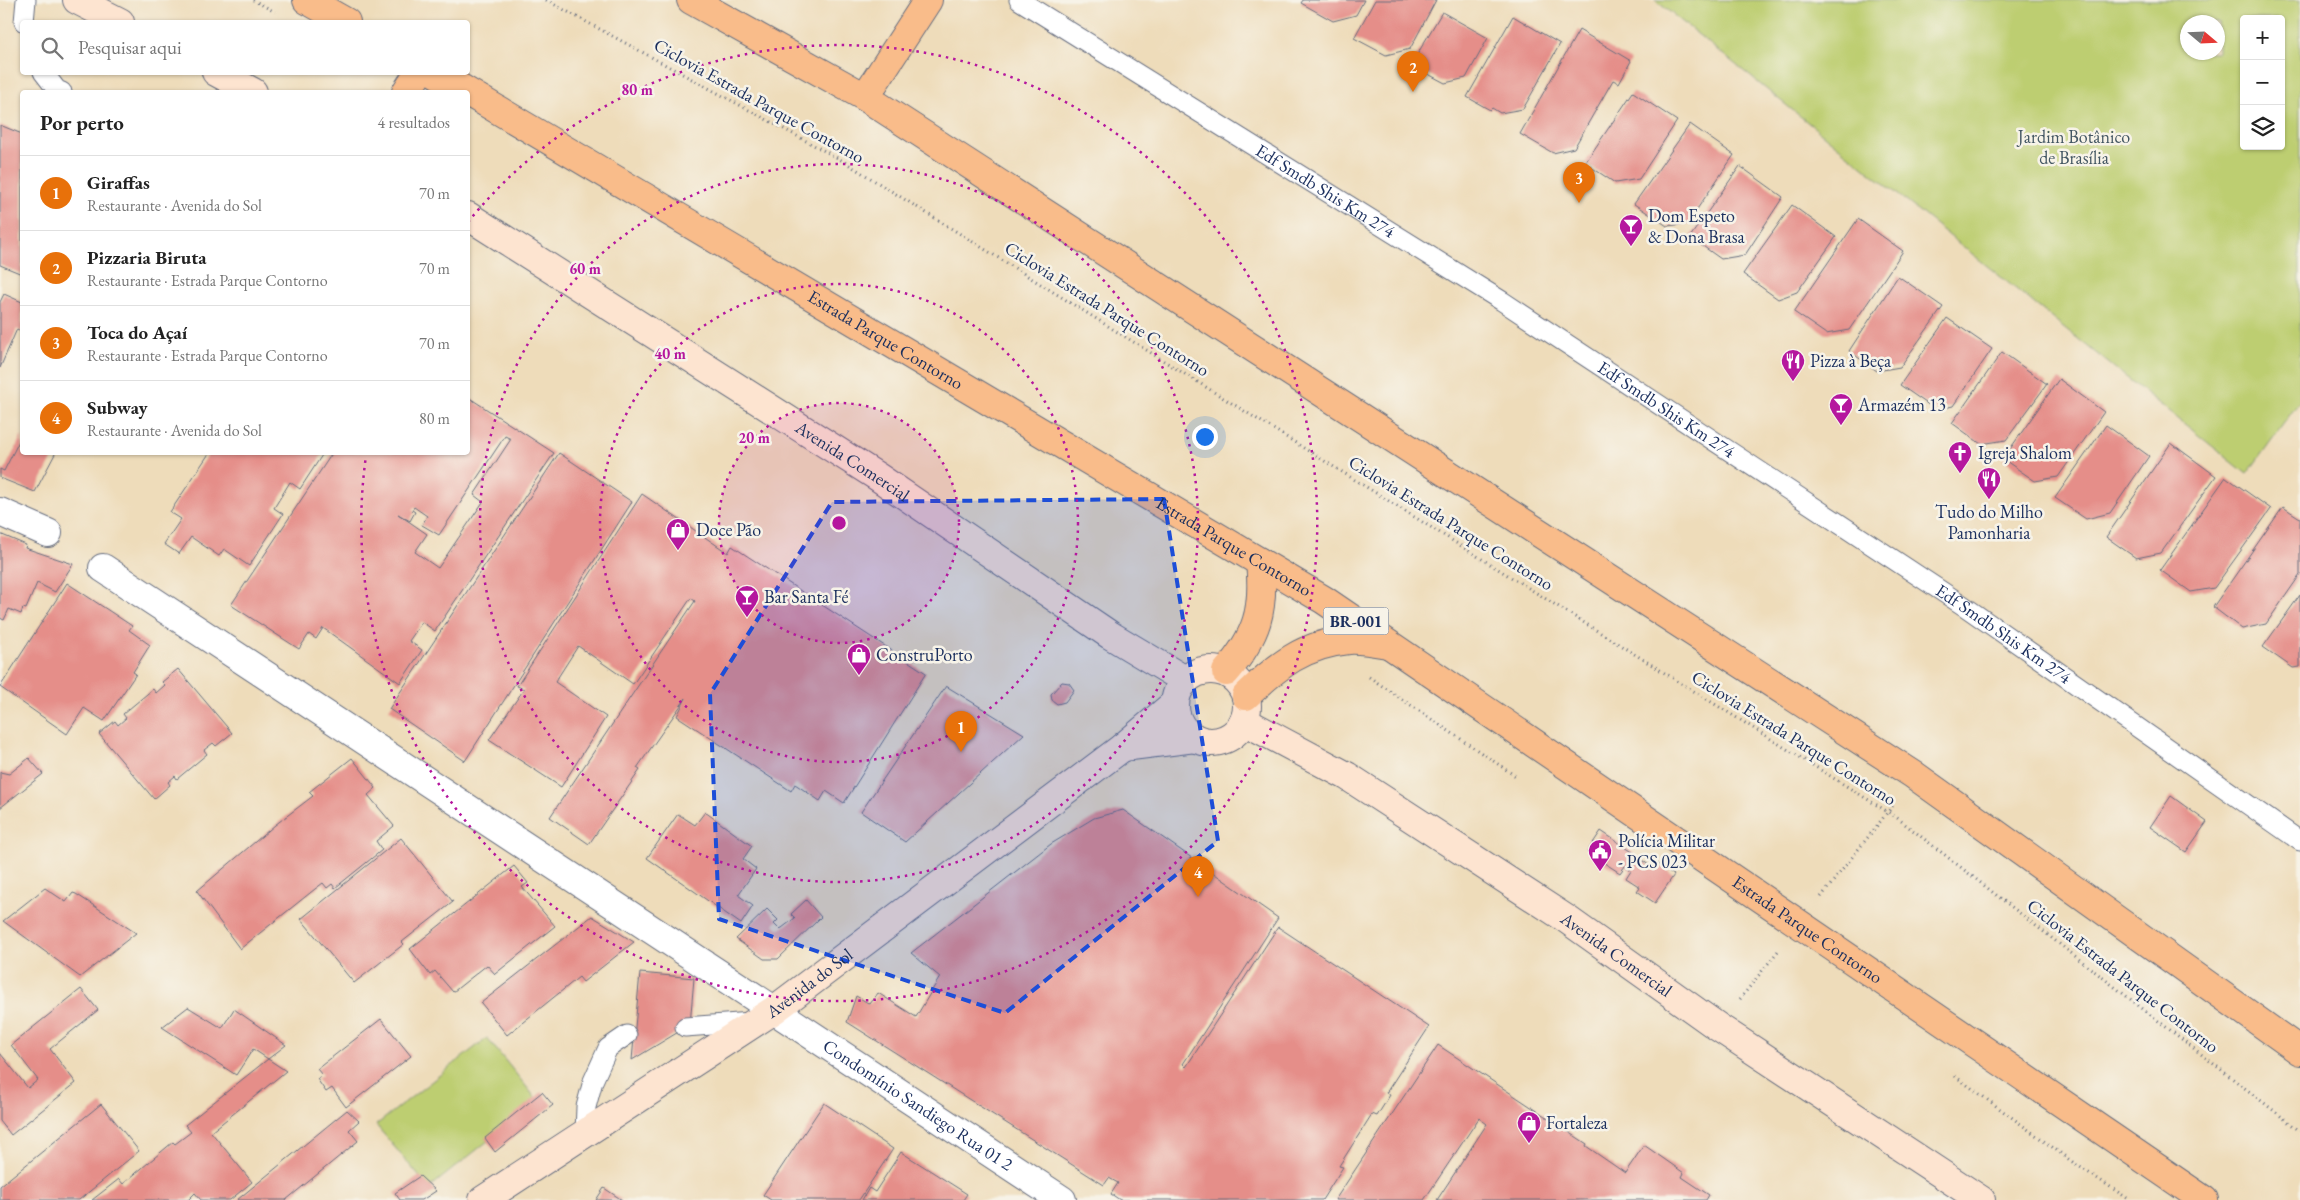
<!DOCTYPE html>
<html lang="pt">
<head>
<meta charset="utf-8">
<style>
	:root { --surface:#fff; --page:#f6f6f6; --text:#222; --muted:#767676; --line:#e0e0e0; --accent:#1a73e8 }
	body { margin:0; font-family:"EB Garamond",serif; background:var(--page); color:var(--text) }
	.controls { position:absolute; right:15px; top:15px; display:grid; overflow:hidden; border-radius:5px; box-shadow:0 1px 4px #0004 }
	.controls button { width:45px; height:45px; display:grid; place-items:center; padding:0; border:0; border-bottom:1px solid var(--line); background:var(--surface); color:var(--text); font:25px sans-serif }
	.compass { position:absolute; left:2180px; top:15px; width:45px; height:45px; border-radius:50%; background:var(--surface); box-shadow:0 1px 4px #0004; rotate:109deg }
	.you { position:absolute; left:1204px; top:436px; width:18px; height:18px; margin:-12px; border:4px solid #fff; border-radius:50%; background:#1a73e8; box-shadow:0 0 0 8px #1a73e833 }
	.badge { display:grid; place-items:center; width:32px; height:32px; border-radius:50%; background:var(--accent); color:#fff; font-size:16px; font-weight:700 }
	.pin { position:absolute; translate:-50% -41px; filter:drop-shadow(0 1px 2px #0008) }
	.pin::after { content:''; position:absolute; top:26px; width:18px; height:15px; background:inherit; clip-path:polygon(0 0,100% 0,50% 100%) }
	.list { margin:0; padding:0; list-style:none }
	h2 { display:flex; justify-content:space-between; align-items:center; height:65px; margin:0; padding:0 20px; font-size:21px }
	h2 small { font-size:16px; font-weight:400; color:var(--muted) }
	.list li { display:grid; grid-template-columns:32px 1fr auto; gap:15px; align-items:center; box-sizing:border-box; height:75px; padding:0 20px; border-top:1px solid var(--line) }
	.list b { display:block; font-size:19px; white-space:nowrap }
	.list p { margin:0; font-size:16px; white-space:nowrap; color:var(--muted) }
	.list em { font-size:16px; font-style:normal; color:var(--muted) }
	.icon { flex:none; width:28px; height:28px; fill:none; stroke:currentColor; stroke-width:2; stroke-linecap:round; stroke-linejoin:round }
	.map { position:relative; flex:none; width:2300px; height:1200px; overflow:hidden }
	.search { position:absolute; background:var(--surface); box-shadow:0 1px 4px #0004; left:20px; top:20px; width:450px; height:55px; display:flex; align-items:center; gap:12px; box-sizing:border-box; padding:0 18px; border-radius:5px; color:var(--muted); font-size:19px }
	.panel { position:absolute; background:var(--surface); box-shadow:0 1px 4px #0004; left:20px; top:90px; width:450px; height:365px; border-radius:5px }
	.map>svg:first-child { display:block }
	.green { fill:#bdce71; stroke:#6c7e68; fill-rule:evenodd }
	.building { fill:#e58e89; fill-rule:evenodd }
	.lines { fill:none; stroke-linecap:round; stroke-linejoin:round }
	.lane-casing { stroke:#656c7e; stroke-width:21 }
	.street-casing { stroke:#656c7e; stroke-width:30 }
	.secondary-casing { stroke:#656c7e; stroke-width:30 }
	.highway-casing { stroke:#656c7e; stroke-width:30 }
	.path { stroke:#656c7e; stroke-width:3; stroke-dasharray:1 4; stroke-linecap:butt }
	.lane { stroke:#fff; stroke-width:19 }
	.street { stroke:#fff; stroke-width:28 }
	.secondary { stroke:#fde4d0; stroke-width:28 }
	.highway { stroke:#f9bc8a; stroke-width:28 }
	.marked { fill:#1d4ed8; fill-opacity:0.2; stroke:#1d4ed8; stroke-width:4; stroke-dasharray:10 6; stroke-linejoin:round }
	.ring { fill:none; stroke:#b5179e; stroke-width:2.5; stroke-dasharray:2.5 5 }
	.labels { text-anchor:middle; stroke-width:5; stroke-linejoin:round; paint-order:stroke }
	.shield { fill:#f7f3e8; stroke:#5d6a87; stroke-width:1 }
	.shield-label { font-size:16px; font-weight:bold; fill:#1b2f5e }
	.street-label { font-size:18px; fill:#1b2f5e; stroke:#f7f3e8 }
	.park-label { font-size:18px; fill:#445763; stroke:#f7f3e8 }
	.poi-label { font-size:18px; fill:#1b2f5e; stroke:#f7f3e8; text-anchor:start }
	.centre { fill:#b5179e; stroke:#f7f3e8; stroke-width:2.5 }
	.ring-label { font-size:15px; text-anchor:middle; font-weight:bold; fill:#b5179e; stroke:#f7f3e8; stroke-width:5; stroke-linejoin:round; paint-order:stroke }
</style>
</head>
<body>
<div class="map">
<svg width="2300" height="1200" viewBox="0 0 2300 1200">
	<rect width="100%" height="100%" fill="#f7f3e8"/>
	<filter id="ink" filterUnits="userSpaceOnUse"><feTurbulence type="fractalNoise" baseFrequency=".02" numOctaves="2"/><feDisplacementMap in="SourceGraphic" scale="10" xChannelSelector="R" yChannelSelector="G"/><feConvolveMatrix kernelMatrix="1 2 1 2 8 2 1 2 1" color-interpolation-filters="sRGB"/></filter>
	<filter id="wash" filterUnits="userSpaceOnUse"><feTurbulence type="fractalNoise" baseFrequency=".0096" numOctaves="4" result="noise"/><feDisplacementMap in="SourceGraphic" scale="20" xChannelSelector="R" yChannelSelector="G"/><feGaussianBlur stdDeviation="1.12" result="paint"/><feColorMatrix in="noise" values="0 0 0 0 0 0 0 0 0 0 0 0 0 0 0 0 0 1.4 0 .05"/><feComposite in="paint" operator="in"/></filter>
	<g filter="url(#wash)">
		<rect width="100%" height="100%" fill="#eedcba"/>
		<g class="green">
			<path d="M1655 0H2300V401L2247 474ZM2244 19H2281V146H2244ZM2188 22H2218V52H2188Z"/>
			<path d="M487 1038 538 1101 429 1188 376 1125Z"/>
		</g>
		<g id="blocks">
			<g class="building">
				<path d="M1303 0H1364L1356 15 1333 21 1301 3Z"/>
				<path d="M1375 0H1436L1410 49 1386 55 1354 38Z"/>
				<path d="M1442 12 1488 38 1466 78 1445 83 1411 65Z"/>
				<path d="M1513 16 1560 44 1523 109 1500 113 1492 108 1490 110 1467 97Z"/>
				<path d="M1579 30 1631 61 1619 83 1613 80 1574 148 1553 153 1520 134Z"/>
				<path d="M1633 92 1677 121 1639 179 1615 183 1585 163Z"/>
				<path d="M1690 124 1734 155 1691 218 1692 223 1667 226 1634 204Z"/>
				<path d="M0 125 22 134V274L0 265Z"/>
				<path d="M1740 166 1783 197 1745 255 1721 259 1690 237Z"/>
				<path d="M1792 205 1836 237 1797 292 1778 299 1743 274Z"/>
				<path d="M1858 219 1903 251 1849 330 1826 334 1794 312Z"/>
				<path d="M1898 276 1943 307 1900 367 1877 371 1849 351Z"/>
				<path d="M4 294 22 302V332L17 329 0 368V302Z"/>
				<path d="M1947 318 1992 349 1953 406 1936 410 1900 385Z"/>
				<path d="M2002 352 2047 384 2006 440 1981 444 1952 423Z"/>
				<path d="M2059 379 2104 412 2058 477 2035 481 2003 459Z"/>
				<path d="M468 397 554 453 435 631 422 622 409 641 422 650 400 683 323 628 316 639 309 634 299 649 231 605 333 452H468ZM505 436 511 439 474 495 483 502 438 568 415 552 427 534 398 514 410 521 415 512 412 510 414 507 427 516 422 525 439 535Z"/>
				<path d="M2106 425 2149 456 2110 513 2086 519 2055 498Z"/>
				<path d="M22 435V452H56L35 492 0 478V469L4 471Z"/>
				<path d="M2171 443 2216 476 2161 553 2136 558 2106 537Z"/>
				<path d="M210 452H324L300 489 290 482 274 508 283 514 249 566 224 549 219 556 191 537 179 554 164 544 181 519 170 512Z"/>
				<path d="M559 453 632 502 465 761 389 709Z"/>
				<path d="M2226 477 2271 509 2214 588 2191 592 2160 570Z"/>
				<path d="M642 494 728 553 732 546 926 673 844 803 826 791 820 801 795 784 791 791 677 716 686 698 637 768 640 770 589 844 550 817 695 601 691 598 633 684 578 646 555 682 606 717 561 787 489 740 524 689 517 686Z"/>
				<path d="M2283 507 2300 518V575L2266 624 2242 629 2213 607Z"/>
				<path d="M0 534 26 545 25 548 73 564 55 592 37 583 26 609 23 608 21 614 9 609 4 620 0 618Z"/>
				<path d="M67 583 132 626 129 630 150 645 133 672 136 674 104 721 84 708 67 734 0 687Z"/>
				<path d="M2300 595V667L2293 668 2263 647Z"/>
				<path d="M178 669 232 733 216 746 213 743 204 750 207 754 177 779 175 776 168 782 170 785 154 799 99 734 115 721 118 725 126 718 123 714 153 689 156 693 165 685 162 682Z"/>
				<path d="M1062 682 1069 683 1074 690 1065 702 1057 704 1052 700 1051 694Z"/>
				<path d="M946 686 1024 734 905 842 861 812Z"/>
				<path d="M29 758 43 774 0 808V772L9 774Z"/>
				<path d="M352 758 376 788 368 795 394 826 376 841 382 850 335 888 332 884 327 888 323 883 315 889 240 949 197 891 275 825 313 796 309 792Z"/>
				<path d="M2171 796 2207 822 2186 852 2150 827Z"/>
				<path d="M1123 810 1278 918 1183 1064 1186 1067 1278 927 1429 1027 1386 1093 1390 1095 1377 1116 1372 1114 1339 1166 1343 1167 1322 1200H1120L1111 1194 1118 1183 1109 1178 1104 1185 847 1022 856 996 870 1004 878 993 916 1017 940 977 911 953 1051 844 1094 818Z"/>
				<path d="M705 812 752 846 743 859 756 869 738 895 753 906 741 924 647 858 678 814 695 825Z"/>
				<path d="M1601 831 1634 853 1629 860 1635 864 1639 858 1653 868 1656 863 1674 875 1655 903 1637 891 1640 887 1626 878 1631 870 1625 866 1620 873 1587 852Z"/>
				<path d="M401 838 453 902 402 942 404 944 354 983 301 919Z"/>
				<path d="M514 866 528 883 522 887 555 926 495 974 487 965 453 992 435 971 430 975 410 949Z"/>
				<path d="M45 888 66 902 73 893 76 894 136 933 80 977 3 921Z"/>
				<path d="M806 900 821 917 778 959H764L736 939 767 909 778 920 774 924 779 929 782 928 795 918 791 914Z"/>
				<path d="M592 916 634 942 583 982 579 977 507 1035 481 1003Z"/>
				<path d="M640 973 694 978 690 1025 632 1060Z"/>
				<path d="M81 989 98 1010 50 1049 76 1083 11 1135 0 1121V1053L28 1088 38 1080 11 1045Z"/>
				<path d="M188 1007 222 1028 234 1009 286 1045 268 1059 253 1049 236 1075 162 1027Z"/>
				<path d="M381 1019 411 1056 346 1107 332 1088 326 1092 317 1079 322 1075 317 1069Z"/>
				<path d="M1438 1045 1587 1144 1586 1146 1625 1173 1644 1145 1684 1173 1682 1177 1709 1195 1706 1200H1437L1487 1124 1479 1118 1424 1200H1335Z"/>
				<path d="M268 1059 286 1071 211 1132 252 1182 230 1200H201L195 1193 188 1200H92L119 1179 123 1184 173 1142 175 1144 191 1132 185 1125Z"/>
				<path d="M542 1092 553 1105 495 1152 485 1138Z"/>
				<path d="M824 1103 893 1149 859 1200H771L763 1195Z"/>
				<path d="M101 1104 139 1151 79 1200H0V1186Z"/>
				<path d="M347 1110 359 1121 349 1130 358 1141 286 1200H237Z"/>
				<path d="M901 1152 967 1194 963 1200H862L869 1188 875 1192Z"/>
				<path d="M420 1176 436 1191 422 1200H400L395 1193Z"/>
				<path d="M604 1188 622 1200H596Z"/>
			</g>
		</g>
	</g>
	<g filter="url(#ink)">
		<use href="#blocks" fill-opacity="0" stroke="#656c7e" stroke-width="1"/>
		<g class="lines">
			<g class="lane-casing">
				<g id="lane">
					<path id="s1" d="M1019 0 1502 301 1964 606 2300 841"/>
					<path d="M24 22 26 0"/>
					<path d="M43 72 57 90 62 92"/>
					<path d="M685 1027 752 1022"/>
					<path d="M585 1134 586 1107 593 1081 608 1048 627 1035"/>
				</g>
			</g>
			<g class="street-casing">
				<g id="street">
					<path d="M0 512 48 533"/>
					<path id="s2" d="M103 568 1062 1200"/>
				</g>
			</g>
			<g class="secondary-casing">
				<g id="secondary">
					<path d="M77 0 120 22"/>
					<path d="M216 72 253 92"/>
					<path id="s3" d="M468 216 878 477 1110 635 1185 680"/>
					<circle cx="1211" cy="706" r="36"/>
					<path id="s4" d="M1244 721 1347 776 1565 918 1718 1027 1981 1200"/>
					<path d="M1123 747 1195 738"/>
					<path id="s5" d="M483 1200 774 1010 1123 747 1174 704"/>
				</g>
			</g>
			<g class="highway-casing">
				<g id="highway">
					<path d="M307 0 346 22"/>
					<path d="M691 0 865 97 1914 775 2300 1051"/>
					<path id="s6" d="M434 72 1324 600 2204 1200"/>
					<path d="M406 92 419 72"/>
					<path d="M865 97 928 0"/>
					<path d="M1226 672C1257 636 1265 610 1260 562"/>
					<path d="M1246 696C1277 666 1304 644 1349 640 1361 639 1375 642 1387 644"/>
				</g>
			</g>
			<g class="path">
				<path d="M253 0 275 12"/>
				<path d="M546 0 843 161 1896 817 2300 1131"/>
				<path d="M1369 677 1517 777"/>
				<path d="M1821 897 1894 804"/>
				<path d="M1740 999 1778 951"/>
				<path d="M1955 1076 2074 1163 2130 1200"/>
			</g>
			<use href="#lane" class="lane"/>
			<use href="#street" class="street"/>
			<use href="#secondary" class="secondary"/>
			<use href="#highway" class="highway"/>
		</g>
	</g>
	<path class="marked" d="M1164 499 1218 841 1005 1013 719 919 710 694 832 502Z"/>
	<circle cx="839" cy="523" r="120" fill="#b5179e" fill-opacity=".12"/>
	<g class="ring">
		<circle cx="839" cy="523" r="120"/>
		<circle cx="839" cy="523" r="239"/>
		<circle cx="839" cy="523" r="359"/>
		<path d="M468 222A478 478 0 1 1 366 456"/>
	</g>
	<defs>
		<g id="bar-pin" transform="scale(1.25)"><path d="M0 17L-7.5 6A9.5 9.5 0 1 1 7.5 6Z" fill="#b5179e" stroke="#f7f3e8"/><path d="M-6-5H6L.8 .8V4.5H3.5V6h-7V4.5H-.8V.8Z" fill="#fff"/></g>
		<g id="restaurant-pin" transform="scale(1.25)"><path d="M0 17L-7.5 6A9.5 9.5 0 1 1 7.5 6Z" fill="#b5179e" stroke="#f7f3e8"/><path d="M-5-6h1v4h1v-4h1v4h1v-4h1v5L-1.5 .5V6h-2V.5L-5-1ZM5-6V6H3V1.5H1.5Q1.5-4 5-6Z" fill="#fff"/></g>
		<g id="church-pin" transform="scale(1.25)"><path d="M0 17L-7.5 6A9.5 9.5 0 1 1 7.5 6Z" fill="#b5179e" stroke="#f7f3e8"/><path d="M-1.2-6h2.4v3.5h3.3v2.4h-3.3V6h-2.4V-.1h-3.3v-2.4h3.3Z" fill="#fff"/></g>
		<g id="shop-pin" transform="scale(1.25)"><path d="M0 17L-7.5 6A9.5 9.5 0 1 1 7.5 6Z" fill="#b5179e" stroke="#f7f3e8"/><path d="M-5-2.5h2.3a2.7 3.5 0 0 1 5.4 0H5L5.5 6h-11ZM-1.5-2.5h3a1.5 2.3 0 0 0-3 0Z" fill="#fff"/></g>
		<g id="civic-pin" transform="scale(1.25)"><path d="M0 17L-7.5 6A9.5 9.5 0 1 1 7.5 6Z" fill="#b5179e" stroke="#f7f3e8"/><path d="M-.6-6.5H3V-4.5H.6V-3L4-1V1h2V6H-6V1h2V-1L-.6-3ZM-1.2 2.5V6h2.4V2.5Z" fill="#fff"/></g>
	</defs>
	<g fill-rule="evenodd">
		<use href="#bar-pin" x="1631" y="226"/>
		<use href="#restaurant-pin" x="1793" y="361"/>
		<use href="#bar-pin" x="1841" y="405"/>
		<use href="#church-pin" x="1960" y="453"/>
		<use href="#restaurant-pin" x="1989" y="479"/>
		<use href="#shop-pin" x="678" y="530"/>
		<use href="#bar-pin" x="747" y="597"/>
		<use href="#shop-pin" x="859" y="655"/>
		<use href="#civic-pin" x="1600" y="851"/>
		<use href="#shop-pin" x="1529" y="1123"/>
	</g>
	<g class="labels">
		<rect class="shield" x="1323.5" y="607.5" width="65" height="27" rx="4"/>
		<g class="shield-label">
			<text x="1356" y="627">BR-001</text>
		</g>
		<g class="street-label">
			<text transform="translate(759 101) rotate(29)" y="6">Ciclovia Estrada Parque Contorno</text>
			<text dy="6" stroke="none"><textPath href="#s1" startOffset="361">Edf Smdb Shis Km 274</textPath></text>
			<text transform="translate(1107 309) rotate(32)" y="6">Ciclovia Estrada Parque Contorno</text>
			<text dy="6" stroke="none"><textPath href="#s6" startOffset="525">Estrada Parque Contorno</textPath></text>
			<text dy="6" stroke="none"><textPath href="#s1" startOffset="766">Edf Smdb Shis Km 274</textPath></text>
			<text dy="6" stroke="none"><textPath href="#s3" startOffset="456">Avenida Comercial</textPath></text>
			<text transform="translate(1451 523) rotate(32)" y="6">Ciclovia Estrada Parque Contorno</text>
			<text dy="6" stroke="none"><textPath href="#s6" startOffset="930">Estrada Parque Contorno</textPath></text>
			<text dy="6" stroke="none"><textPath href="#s1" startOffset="1171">Edf Smdb Shis Km 274</textPath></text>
			<text transform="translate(1794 738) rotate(32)" y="6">Ciclovia Estrada Parque Contorno</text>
			<text dy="6" stroke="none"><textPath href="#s6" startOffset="1620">Estrada Parque Contorno</textPath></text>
			<text dy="6" stroke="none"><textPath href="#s4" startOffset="440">Avenida Comercial</textPath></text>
			<text transform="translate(2123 976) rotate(38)" y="6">Ciclovia Estrada Parque Contorno</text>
			<text dy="6" stroke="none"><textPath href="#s5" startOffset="392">Avenida do Sol</textPath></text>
			<text dy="6" stroke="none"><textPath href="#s2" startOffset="976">Condomínio Sandiego Rua 01 2</textPath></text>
		</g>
		<g class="park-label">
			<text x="2074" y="143">Jardim Botânico<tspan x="2074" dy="21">de Brasília</tspan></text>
		</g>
		<g class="poi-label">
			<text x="1648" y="222">Dom Espeto<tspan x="1648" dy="21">&amp; Dona Brasa</tspan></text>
			<text x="1810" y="367">Pizza à Beça</text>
			<text x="1858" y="411">Armazém 13</text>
			<text x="1978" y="459">Igreja Shalom</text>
			<text x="1989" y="518" text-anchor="middle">Tudo do Milho<tspan x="1989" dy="21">Pamonharia</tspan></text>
			<text x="696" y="536">Doce Pão</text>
			<text x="764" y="603">Bar Santa Fé</text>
			<text x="876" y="661">ConstruPorto</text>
			<text x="1618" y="847">Polícia Militar<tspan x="1618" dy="21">- PCS 023</tspan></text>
			<text x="1546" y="1129">Fortaleza</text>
		</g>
	</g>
	<circle cx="839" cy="523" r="8" class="centre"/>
	<g class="ring-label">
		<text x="637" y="95">80 m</text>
		<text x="585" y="274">60 m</text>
		<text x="670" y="359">40 m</text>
		<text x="754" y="443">20 m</text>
	</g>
</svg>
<div class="controls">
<button>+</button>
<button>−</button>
<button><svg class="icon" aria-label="layers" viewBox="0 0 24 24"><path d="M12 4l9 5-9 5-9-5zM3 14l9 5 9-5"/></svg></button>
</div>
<svg class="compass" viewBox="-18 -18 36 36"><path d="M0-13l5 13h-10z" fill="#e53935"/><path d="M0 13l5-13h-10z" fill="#767676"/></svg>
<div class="you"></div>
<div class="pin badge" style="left:961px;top:752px;background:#e8710a">1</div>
<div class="pin badge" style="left:1413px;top:92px;background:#e8710a">2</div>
<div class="pin badge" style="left:1579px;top:203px;background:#e8710a">3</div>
<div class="pin badge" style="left:1198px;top:897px;background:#e8710a">4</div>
<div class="search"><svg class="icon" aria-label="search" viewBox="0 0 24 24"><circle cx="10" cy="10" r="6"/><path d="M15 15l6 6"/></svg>Pesquisar aqui</div>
<section class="panel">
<h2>Por perto<small>4 resultados</small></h2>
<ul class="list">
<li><span class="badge" style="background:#e8710a">1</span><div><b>Giraffas</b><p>Restaurante · Avenida do Sol</p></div><em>70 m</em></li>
<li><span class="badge" style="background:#e8710a">2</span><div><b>Pizzaria Biruta</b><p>Restaurante · Estrada Parque Contorno</p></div><em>70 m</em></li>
<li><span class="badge" style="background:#e8710a">3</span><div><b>Toca do Açaí</b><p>Restaurante · Estrada Parque Contorno</p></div><em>70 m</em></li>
<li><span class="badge" style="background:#e8710a">4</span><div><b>Subway</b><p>Restaurante · Avenida do Sol</p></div><em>80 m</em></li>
</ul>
</section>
</div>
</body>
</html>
